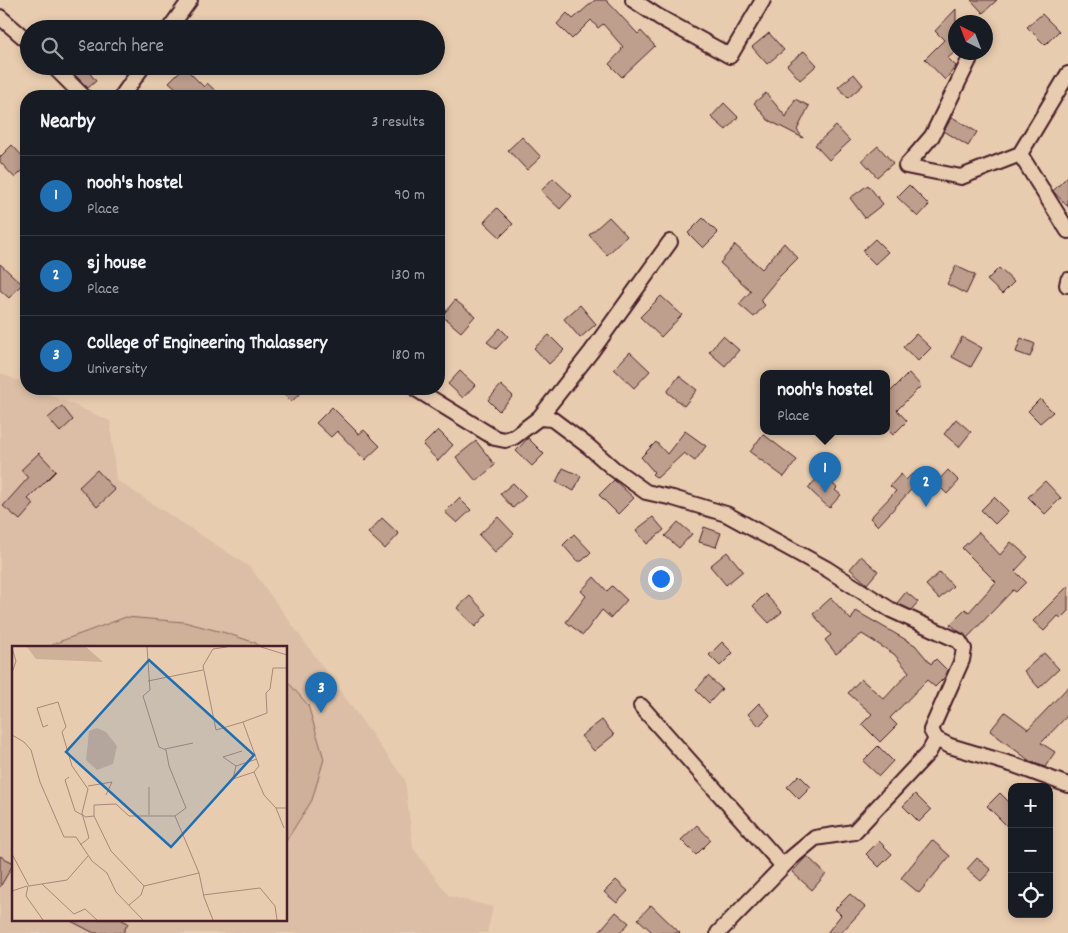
<!DOCTYPE html>
<html lang="en">
<head>
<meta charset="utf-8">
<style>
	:root { --surface:#171b24; --page:#242831; --text:#f1f3f6; --muted:#9ea1a6; --line:#363941; --accent:#1f6fb2 }
	body { margin:0; font-family:Dekko,sans-serif; background:var(--page); color:var(--text) }
	.controls { position:absolute; right:15px; bottom:15px; display:grid; overflow:hidden; border-radius:10px; box-shadow:0 2px 8px #0003 }
	.controls button { width:45px; height:45px; display:grid; place-items:center; padding:0; border:0; border-bottom:1px solid var(--line); background:var(--surface); color:var(--text); font:25px sans-serif }
	.compass { position:absolute; left:948px; top:15px; width:45px; height:45px; border-radius:50%; background:var(--surface); box-shadow:0 2px 8px #0003; rotate:318deg }
	.you { position:absolute; left:660px; top:578px; width:18px; height:18px; margin:-12px; border:4px solid #fff; border-radius:50%; background:#1a73e8; box-shadow:0 0 0 8px #1a73e833 }
	.badge { display:grid; place-items:center; width:32px; height:32px; border-radius:50%; background:var(--accent); color:#fff; font-size:16px; font-weight:700 }
	.pin { position:absolute; translate:-50% -41px; filter:drop-shadow(0 1px 2px #0008) }
	.pin::after { content:''; position:absolute; top:26px; width:18px; height:15px; background:inherit; clip-path:polygon(0 0,100% 0,50% 100%) }
	.popup { position:absolute; left:760px; top:370px; width:130px; height:65px; box-sizing:border-box; display:grid; place-content:center; border-radius:10px; background:var(--surface); filter:drop-shadow(0 1px 4px #0005); font-size:16px; white-space:nowrap; color:var(--muted) }
	.popup b { font-size:19px; color:var(--text) }
	.popup::after { content:''; position:absolute; left:50%; top:100%; margin-left:-10px; border:10px solid transparent; border-top-color:var(--surface) }
	.list { margin:0; padding:0; list-style:none }
	h2 { display:flex; justify-content:space-between; align-items:center; height:65px; margin:0; padding:0 20px; font-size:21px }
	h2 small { font-size:16px; font-weight:400; color:var(--muted) }
	.list li { display:grid; grid-template-columns:32px 1fr auto; gap:15px; align-items:center; box-sizing:border-box; height:80px; padding:0 20px; border-top:1px solid var(--line) }
	.list b { display:block; font-size:19px; white-space:nowrap }
	.list p { margin:0; font-size:16px; white-space:nowrap; color:var(--muted) }
	.list em { font-size:16px; font-style:normal; color:var(--muted) }
	.icon { flex:none; width:28px; height:28px; fill:none; stroke:currentColor; stroke-width:2; stroke-linecap:round; stroke-linejoin:round }
	.map { position:relative; flex:none; width:1068px; height:933px; overflow:hidden }
	.search { position:absolute; background:var(--surface); box-shadow:0 2px 8px #0003; left:20px; top:20px; width:425px; height:55px; display:flex; align-items:center; gap:12px; box-sizing:border-box; padding:0 18px; border-radius:28px; color:var(--muted); font-size:19px }
	.panel { position:absolute; background:var(--surface); box-shadow:0 2px 8px #0003; left:20px; top:90px; width:425px; height:305px; border-radius:20px }
	.map>svg:first-child { display:block }
	.built { fill:#dbbea5; fill-rule:evenodd }
	.green { fill:#cfb099; stroke:#8c6862 }
	.building { fill:#be9e8d; stroke:#4a1f2b }
	.lines { fill:none; stroke-linecap:round; stroke-linejoin:round }
	.minor-casing { stroke:#4a1f2b; stroke-width:18 }
	.minor { stroke:#e8ccaf; stroke-width:14 }
	.inset-road { fill:none; stroke:#a9877a; stroke-width:1 }
	.view { fill:#1f6fb2; fill-opacity:0.15; stroke:#1f6fb2; stroke-width:2.5 }
	.inset-edge { fill:none; stroke:#4a1f2b; stroke-width:2.5 }
</style>
</head>
<body>
<div class="map">
<svg width="1068" height="933" viewBox="0 0 1068 933">
	<rect width="100%" height="100%" fill="#e8ccaf"/>
	<filter id="ink" filterUnits="userSpaceOnUse"><feTurbulence type="fractalNoise" baseFrequency=".02" numOctaves="2"/><feDisplacementMap in="SourceGraphic" scale="10" xChannelSelector="R" yChannelSelector="G"/><feConvolveMatrix kernelMatrix="1 2 1 2 8 2 1 2 1" color-interpolation-filters="sRGB"/></filter>
	<g filter="url(#ink)">
		<path class="built" d="M0 373 26 384V389H37L110 421 116 480 250 567 405 780 413 848 449 896 493 907 487 933H0ZM14 647H286V919H14Z"/>
		<g class="green">
			<path d="M126 617 184 622 226 633 256 643 259 647H52L53 644Z"/>
			<path d="M286 680 308 705 324 759 312 800 286 841Z"/>
		</g>
		<g class="building">
			<path d="M595 0H606L638 34 641 31 655 46 622 77 609 64 622 50 621 49 623 47 603 24 598 28 591 20 572 39 557 24 567 13 573 19Z"/>
			<path d="M971 0H997L983 13Z"/>
			<path d="M956 9V51L948 58 956 66 945 80 925 59 944 40 935 31Z"/>
			<path d="M1042 14 1059 31 1045 45 1027 27Z"/>
			<path d="M769 33 784 50 767 64 752 47Z"/>
			<path d="M804 51 817 65 800 80 787 65Z"/>
			<path d="M79 66H84L96 81 88 88 72 72Z"/>
			<path d="M184 67 204 87 207 83 221 96H185L169 82Z"/>
			<path d="M854 74 863 85 848 98 838 87Z"/>
			<path d="M766 93 786 117 795 99 809 106 797 130 803 138 768 120 754 103Z"/>
			<path d="M724 103 738 117 726 130 711 117Z"/>
			<path d="M952 117 977 132 968 146 944 131Z"/>
			<path d="M836 126 850 141 829 160 815 145Z"/>
			<path d="M522 137 541 157 527 170 508 150Z"/>
			<path d="M12 145 26 160V167L15 178 0 162V157Z"/>
			<path d="M878 146 893 163 877 177 862 160Z"/>
			<path d="M1068 176V207L1053 191Z"/>
			<path d="M553 178 572 196 560 209 541 191Z"/>
			<path d="M868 185 883 204 865 218 850 198Z"/>
			<path d="M909 185 929 205 918 217 897 197Z"/>
			<path d="M497 208 513 224 500 237 484 222Z"/>
			<path d="M609 217 627 236 607 255 589 235Z"/>
			<path d="M703 218 718 233 703 248 688 233Z"/>
			<path d="M875 239 888 252 875 264 862 251Z"/>
			<path d="M784 243 798 258 779 277 760 300 765 305 754 317 739 304 751 291 720 263 735 245 762 269Z"/>
			<path d="M0 264 22 284 9 298 0 290Z"/>
			<path d="M956 266 975 275 966 294 947 284Z"/>
			<path d="M999 268 1014 282 1002 294 987 280Z"/>
			<path d="M661 296 682 315 661 337 640 317Z"/>
			<path d="M455 300 475 316 461 332 442 316Z"/>
			<path d="M580 305 596 324 580 338 564 319Z"/>
			<path d="M500 328 508 336 496 349 487 342Z"/>
			<path d="M916 334 931 348 918 361 903 347Z"/>
			<path d="M549 335 564 350 549 364 534 348Z"/>
			<path d="M723 336 739 350 725 366 709 352Z"/>
			<path d="M962 337 982 348 971 367 952 357Z"/>
			<path d="M1021 338 1035 344 1030 357 1016 352Z"/>
			<path d="M630 352 650 371 634 388 614 369Z"/>
			<path d="M460 371 475 385 463 398 448 384Z"/>
			<path d="M909 373 921 386 897 410 907 421 893 435 886 428V396Z"/>
			<path d="M679 376 697 390 684 406 667 392Z"/>
			<path d="M501 385 513 396 499 411 488 400Z"/>
			<path d="M279 389H305L291 402Z"/>
			<path d="M1040 399 1053 412 1040 423 1028 411Z"/>
			<path d="M62 406 73 420 60 432 48 418Z"/>
			<path d="M332 407 359 434 364 430 380 446 365 460 337 431 331 437 316 423Z"/>
			<path d="M956 419 971 432 959 447 944 434Z"/>
			<path d="M438 430 453 445 438 461 423 445Z"/>
			<path d="M685 431 706 446 695 461 684 453 657 478 652 474 654 472 641 457 656 442 667 454Z"/>
			<path d="M763 434 797 460 784 477 750 452Z"/>
			<path d="M528 438 544 454 532 466 516 451Z"/>
			<path d="M476 441 495 465 476 481 456 457Z"/>
			<path d="M39 453 56 471 28 499 34 504 20 520 3 506 28 478 21 470Z"/>
			<path d="M563 468 581 476 574 491 556 482Z"/>
			<path d="M97 470 115 490 97 507 79 487Z"/>
			<path d="M948 470 959 481 947 494 936 483Z"/>
			<path d="M822 473 837 488 835 490 841 495 829 508 808 488Z"/>
			<path d="M901 474 906 480 912 474 919 481 878 526 870 518 896 491 890 486Z"/>
			<path d="M614 480 634 498 618 514 599 495Z"/>
			<path d="M1045 481 1061 498 1045 514 1028 497Z"/>
			<path d="M513 483 526 496 513 508 500 494Z"/>
			<path d="M994 497 1008 511 995 524 981 510Z"/>
			<path d="M459 498 471 510 457 523 445 512Z"/>
			<path d="M498 517 514 534 495 552 479 535Z"/>
			<path d="M653 517 664 530 647 544 636 530Z"/>
			<path d="M382 518 399 534 385 549 368 533Z"/>
			<path d="M678 522 692 534 679 548 665 536Z"/>
			<path d="M704 527 721 533 716 547 699 542Z"/>
			<path d="M979 532 1000 555 1011 542 1028 557 1015 571 1026 582 1016 592 1013 590 967 638 950 624 965 609 969 612 996 582 962 548Z"/>
			<path d="M574 534 591 552 582 561H577L563 545Z"/>
			<path d="M727 552 743 571 726 585 710 566Z"/>
			<path d="M861 556 878 571 867 584 850 569Z"/>
			<path d="M940 572 953 586 939 599 926 585Z"/>
			<path d="M594 577 607 591 612 586 627 600 611 618 602 610 583 635 566 622 586 596 581 591Z"/>
			<path d="M1068 586V611L1061 618 1058 616 1044 631 1033 621Z"/>
			<path d="M906 592 918 602 911 610 897 603Z"/>
			<path d="M765 594 782 612 769 623 753 606Z"/>
			<path d="M470 596 487 614 475 627 457 608Z"/>
			<path d="M831 598 851 620 856 611 915 645 931 664 936 659 948 671 945 677 935 687 927 680 890 718 897 725 880 742 862 724 872 714 848 693 861 679 884 699 909 672 894 654 862 634 836 654 825 640 831 635 813 614Z"/>
			<path d="M722 642 733 653 720 666 709 655Z"/>
			<path d="M1044 653 1059 669 1039 688 1024 671Z"/>
			<path d="M708 676 722 689 709 703 696 690Z"/>
			<path d="M1068 687V715L1041 743 1055 752 1045 767 1030 761 990 731 1005 712 1028 729Z"/>
			<path d="M759 703 770 715 759 726 748 714Z"/>
			<path d="M602 720 614 735 594 751 581 736Z"/>
			<path d="M878 746 893 761 879 776 863 761Z"/>
			<path d="M799 775 811 787 799 799 787 787Z"/>
			<path d="M1000 793 1012 805V831L987 806Z"/>
			<path d="M915 794 931 810 919 822 903 806Z"/>
			<path d="M697 825 711 840 696 855 681 840Z"/>
			<path d="M932 840 950 856 919 893 901 878Z"/>
			<path d="M879 841 892 854 879 867 866 854Z"/>
			<path d="M0 856 14 863 0 887Z"/>
			<path d="M807 856 826 874 812 890 792 872Z"/>
			<path d="M977 858 991 870 981 881 967 869Z"/>
			<path d="M616 880 628 891 617 903 604 892Z"/>
			<path d="M850 894 865 907 841 933H827L841 915 835 909Z"/>
			<path d="M651 905 680 933H653L638 919Z"/>
			<path d="M616 912 629 923 620 933H598Z"/>
			<path d="M67 919H120L128 923 123 933H94Z"/>
		</g>
		<g class="lines">
			<g class="minor-casing">
				<g id="minor">
					<path d="M633 0 659 17 730 56 763 0"/>
					<path d="M0 17 29 42"/>
					<path d="M169 29 190 0"/>
					<path d="M973 52 932 136 906 166 961 177 1020 154 1068 74"/>
					<path d="M53 66 83 96"/>
					<path d="M122 96 143 66"/>
					<path d="M1020 154 1068 231"/>
					<path d="M1067 285 1068 280"/>
					<path d="M416 389 495 438 505 440 514 437 539 418 552 419 588 446 614 469 646 492 673 498 726 514 827 569 891 610 959 641 964 649 962 660 931 730 936 739 950 746 1014 765 1068 785"/>
					<path d="M539 418 591 352 670 242"/>
					<path d="M641 706 783 866"/>
					<path d="M718 933 790 859 815 838 854 832 929 752 936 739"/>
				</g>
			</g>
			<use href="#minor" class="minor"/>
		</g>
	</g>
	<g transform="translate(12 646)">
		<rect width="275" height="275" fill="#e8ccaf"/>
		<path d="M15 1H74L91 16 24 13ZM85 82 94 86 105 100 101 118 85 124 74 114 77 85Z" fill="#cfb099"/>
		<path class="inset-road" d="M135 1 138 44 131 50 147 101 154 104 157 120 174 162 163 170 187 227M215 1 201 3 191 20 204 84 231 76 247 120 242 126 252 149 264 162H275M249 1 275 9M0 2 4 15 0 27M136 35 191 24M231 76 255 67 254 47 258 43 261 22H275M36 79 31 81 25 62 46 56 54 81 50 86 60 120 76 143 70 167 77 192 68 199M0 89 12 96 19 104 28 136 52 191H64L80 215 95 227 104 246 131 274M153 103 181 97M230 105 211 111 224 120 245 113M224 120 221 133 242 126M57 131 53 134 63 165 74 171 82 170 99 205 132 240 187 227 192 251 201 274M76 140 100 136 94 149M264 162 272 182M137 169V141M82 170V159L104 158 117 170H163M0 208 17 240 55 234 76 210M30 238 62 268 73 263 85 274M16 240 14 250 31 274M0 245 15 240M191 249 248 242 263 260 265 274M117 259 129 249 132 240"/>
		<path class="view" d="M137 14 242 109 159 201 54 106Z"/>
		<rect width="275" height="275" class="inset-edge"/>
	</g>
</svg>
<div class="controls">
<button>+</button>
<button>−</button>
<button><svg class="icon" aria-label="locate" viewBox="0 0 24 24"><circle cx="12" cy="12" r="6"/><path d="M12 2v4M12 18v4M2 12h4M18 12h4"/></svg></button>
</div>
<svg class="compass" viewBox="-18 -18 36 36"><path d="M0-13l5 13h-10z" fill="#e53935"/><path d="M0 13l5-13h-10z" fill="#9ea1a6"/></svg>
<div class="you"></div>
<div class="pin badge" style="left:825px;top:493px">1</div>
<div class="popup"><b>nooh's hostel</b>Place</div>
<div class="pin badge" style="left:926px;top:507px">2</div>
<div class="pin badge" style="left:321px;top:713px">3</div>
<div class="search"><svg class="icon" aria-label="search" viewBox="0 0 24 24"><circle cx="10" cy="10" r="6"/><path d="M15 15l6 6"/></svg>Search here</div>
<section class="panel">
<h2>Nearby<small>3 results</small></h2>
<ul class="list">
<li><span class="badge">1</span><div><b>nooh's hostel</b><p>Place</p></div><em>90 m</em></li>
<li><span class="badge">2</span><div><b>sj house</b><p>Place</p></div><em>130 m</em></li>
<li><span class="badge">3</span><div><b>College of Engineering Thalassery</b><p>University</p></div><em>180 m</em></li>
</ul>
</section>
</div>
</body>
</html>
